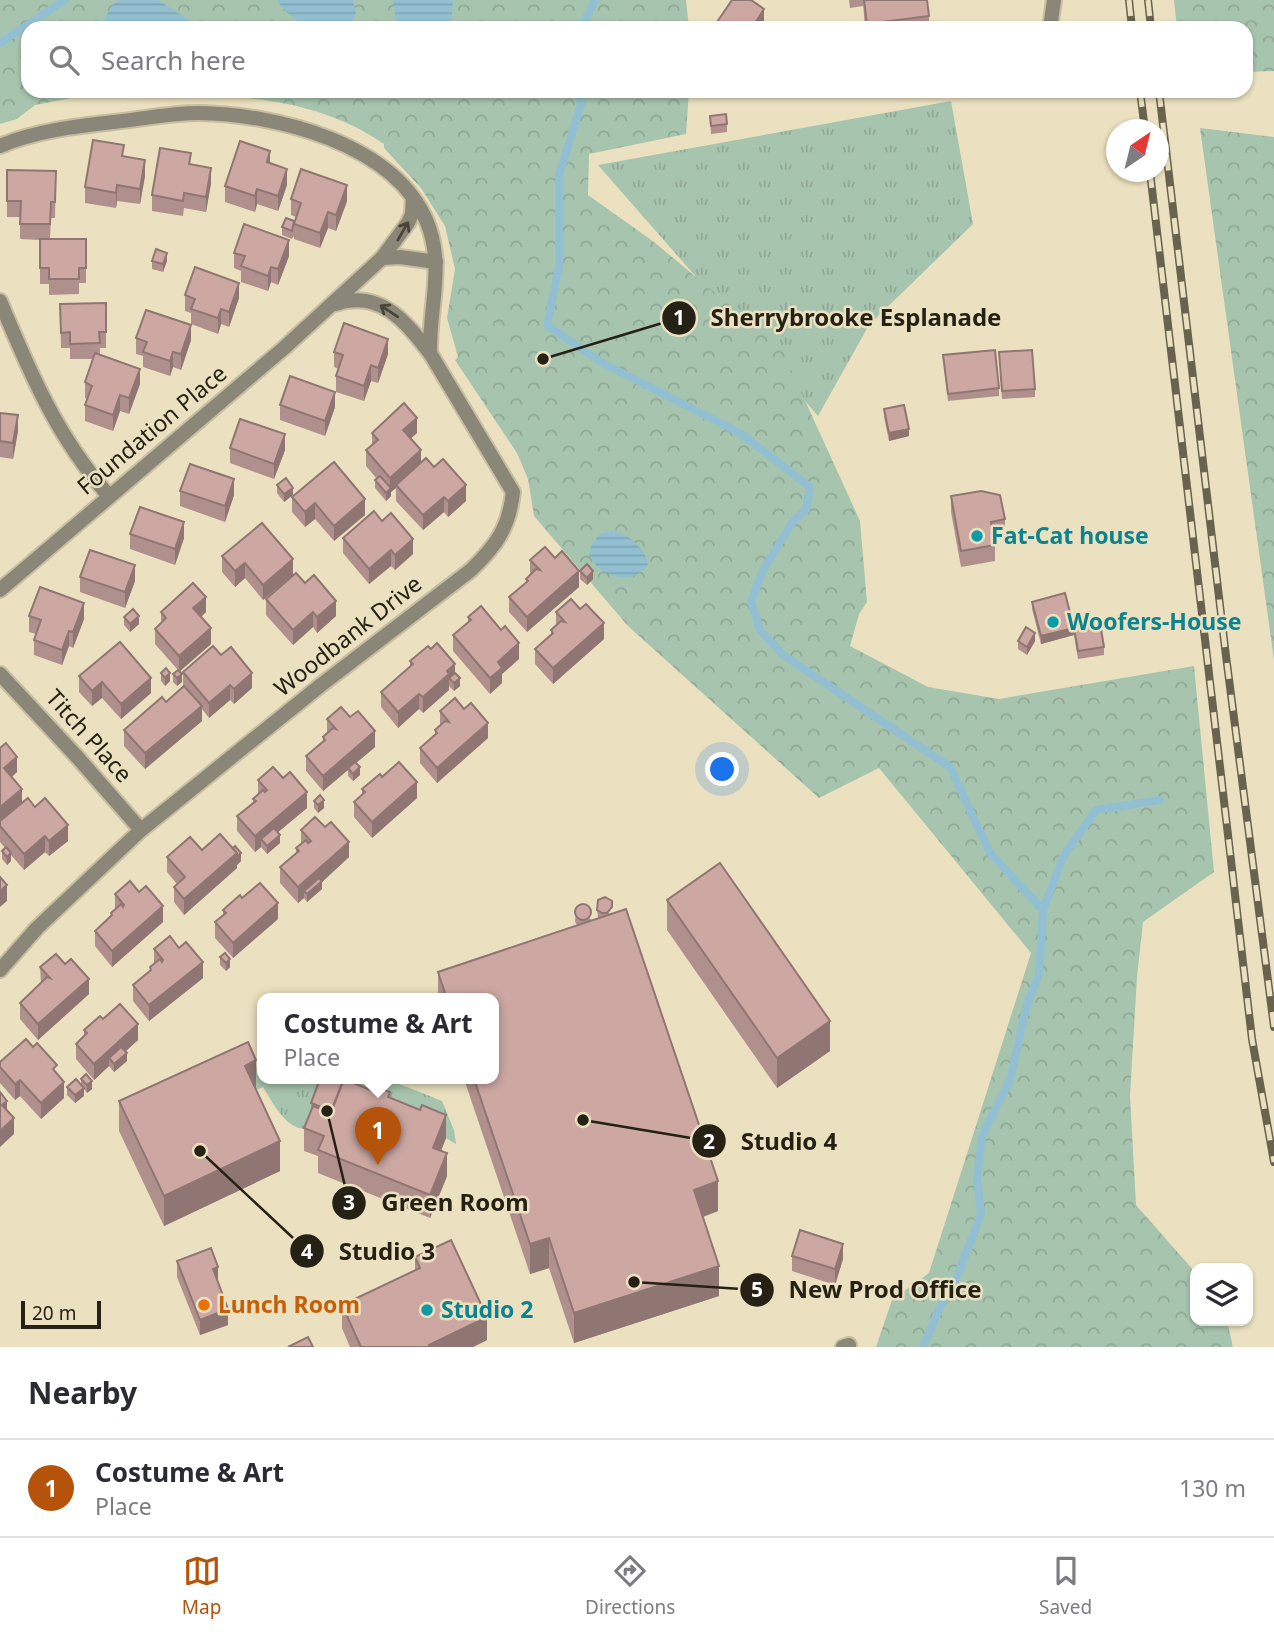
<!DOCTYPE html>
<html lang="en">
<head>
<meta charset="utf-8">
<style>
	:root { --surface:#fff; --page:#f2f2f3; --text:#2b2b33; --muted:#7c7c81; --line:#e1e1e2; --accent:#b45309 }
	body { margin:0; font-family:"Noto Sans",sans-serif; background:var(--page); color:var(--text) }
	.controls { position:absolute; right:21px; bottom:21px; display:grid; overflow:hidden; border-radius:14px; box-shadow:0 2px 5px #0004 }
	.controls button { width:63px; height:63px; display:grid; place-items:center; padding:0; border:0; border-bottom:2px solid var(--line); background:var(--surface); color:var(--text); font:35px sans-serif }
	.compass { position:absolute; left:1106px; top:119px; width:63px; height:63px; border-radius:50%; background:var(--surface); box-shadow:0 2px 5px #0004; rotate:35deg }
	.scale { position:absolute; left:21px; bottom:18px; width:80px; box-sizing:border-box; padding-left:7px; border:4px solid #252115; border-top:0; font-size:19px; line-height:24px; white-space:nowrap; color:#252115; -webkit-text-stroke:5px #ebe1c0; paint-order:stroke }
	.you { position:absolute; left:723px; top:770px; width:24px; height:24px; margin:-18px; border:5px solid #fff; border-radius:50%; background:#1a73e8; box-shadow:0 0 0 10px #1a73e833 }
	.badge { display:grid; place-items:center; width:46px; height:46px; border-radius:50%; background:var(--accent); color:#fff; font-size:23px; font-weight:700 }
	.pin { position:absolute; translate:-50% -58px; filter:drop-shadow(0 2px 4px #0008) }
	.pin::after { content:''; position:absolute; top:37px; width:24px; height:21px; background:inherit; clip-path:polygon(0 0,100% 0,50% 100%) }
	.popup { position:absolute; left:257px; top:993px; width:242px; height:91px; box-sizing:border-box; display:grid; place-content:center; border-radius:14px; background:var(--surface); filter:drop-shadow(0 2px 5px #0005); font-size:23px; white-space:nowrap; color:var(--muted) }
	.popup b { font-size:26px; color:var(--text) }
	.popup::after { content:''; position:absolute; left:50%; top:100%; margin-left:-14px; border:14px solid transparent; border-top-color:var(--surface) }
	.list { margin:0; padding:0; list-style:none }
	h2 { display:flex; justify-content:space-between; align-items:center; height:91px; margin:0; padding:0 28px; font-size:30px }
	h2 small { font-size:23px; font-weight:400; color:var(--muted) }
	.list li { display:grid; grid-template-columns:46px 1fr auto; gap:21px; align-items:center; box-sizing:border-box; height:98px; padding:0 28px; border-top:2px solid var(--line) }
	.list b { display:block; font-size:26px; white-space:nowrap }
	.list p { margin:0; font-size:23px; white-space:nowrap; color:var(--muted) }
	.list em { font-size:23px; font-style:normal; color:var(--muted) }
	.icon { flex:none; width:38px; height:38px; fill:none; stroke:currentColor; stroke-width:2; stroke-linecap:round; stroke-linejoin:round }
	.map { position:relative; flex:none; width:1274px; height:1347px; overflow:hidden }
	.search { position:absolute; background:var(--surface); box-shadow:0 2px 5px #0004; left:21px; right:21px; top:21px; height:77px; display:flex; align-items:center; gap:18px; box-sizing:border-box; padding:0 24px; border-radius:21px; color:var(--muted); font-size:26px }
	.sheet { height:189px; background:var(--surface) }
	nav { display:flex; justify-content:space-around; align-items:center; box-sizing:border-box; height:98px; border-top:2px solid var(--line); background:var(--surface); font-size:19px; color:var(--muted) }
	nav a { display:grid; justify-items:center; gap:4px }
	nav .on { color:var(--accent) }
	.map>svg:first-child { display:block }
	.grass { fill:url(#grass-tufts) }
	.forest { fill:url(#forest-crowns) }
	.water { fill:url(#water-rules) }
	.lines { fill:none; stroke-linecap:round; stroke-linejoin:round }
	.stream { stroke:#92c0d2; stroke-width:8 }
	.street-casing { stroke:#c7bea1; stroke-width:18 }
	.street { stroke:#8a8779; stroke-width:14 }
	.rail-casing { stroke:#68624f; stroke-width:8 }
	.rail { stroke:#ebe1c0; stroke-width:5; stroke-dasharray:16; stroke-linecap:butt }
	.wall { fill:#b0908c }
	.shaded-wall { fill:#907672 }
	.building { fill:#cda8a3; stroke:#907672; stroke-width:2 }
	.oneway { stroke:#484538 }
	.culture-dot { fill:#0f9aa8; stroke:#ebe1c0; stroke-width:2.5 }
	.food-dot { fill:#e8710a; stroke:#ebe1c0; stroke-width:2.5 }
	.labels { text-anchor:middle; stroke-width:5; stroke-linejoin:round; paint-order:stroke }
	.street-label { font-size:23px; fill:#252115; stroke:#ebe1c0 }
	.culture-label { font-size:23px; font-weight:bold; fill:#0d838f; stroke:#ebe1c0; text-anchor:start }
	.food-label { font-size:23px; font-weight:bold; fill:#c56008; stroke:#ebe1c0; text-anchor:start }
	.leader { fill:none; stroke:#252115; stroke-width:2.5 }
	.callout-dot { fill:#252115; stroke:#ebe1c0; stroke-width:2.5 }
	.mark-label { font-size:21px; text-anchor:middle; font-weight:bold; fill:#fff }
	.callout-label { font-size:24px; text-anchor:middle; font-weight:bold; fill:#252115; stroke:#ebe1c0; stroke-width:5; stroke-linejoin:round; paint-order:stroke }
</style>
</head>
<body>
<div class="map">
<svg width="1274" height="1347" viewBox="0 0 1274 1347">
	<defs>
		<pattern id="grass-tufts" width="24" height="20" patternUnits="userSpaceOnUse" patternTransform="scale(1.75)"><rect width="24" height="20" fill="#a7c4ae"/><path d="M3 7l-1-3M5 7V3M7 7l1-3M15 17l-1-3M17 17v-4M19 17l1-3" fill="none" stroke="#90a895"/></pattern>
		<pattern id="forest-crowns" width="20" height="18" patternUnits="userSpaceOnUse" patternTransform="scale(1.75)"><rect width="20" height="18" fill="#a7c4ae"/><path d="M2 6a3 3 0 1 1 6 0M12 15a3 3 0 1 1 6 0" fill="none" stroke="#90a895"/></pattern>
		<pattern id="water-rules" width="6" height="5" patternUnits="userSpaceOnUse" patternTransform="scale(1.75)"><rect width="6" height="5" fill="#92c0d2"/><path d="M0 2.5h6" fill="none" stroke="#7ea5b3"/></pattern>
	</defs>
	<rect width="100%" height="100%" fill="#ebe1c0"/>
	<g class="grass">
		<path d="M951 101 973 224 869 325 818 416 598 165Z"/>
		<path d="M262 1064V1079H387L442 1101 454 1130 456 1144 446 1138 313 1129C287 1133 275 1106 263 1087L256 1090 248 1072Z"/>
	</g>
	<g class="forest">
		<path d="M0 0H686L689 28H28V91H108L35 105 17 119 0 124Z"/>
		<path d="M1174 0H1274V71L1246 72V28H1177Z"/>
		<path d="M194 91H689L686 134 589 154 588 195 654 242 781 348 860 521 867 602 859 614 850 646 928 687 999 699 1194 666 1214 872 1143 922 1137 977 1130 1096 1136 1205 1195 1272V1321H1227L1233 1347H876L892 1300 929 1273 1031 953 879 768 819 798 628 626 534 516 528 479 517 453 455 360 458 357 447 318 455 269 445 226 421 188 384 148V144C329 106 266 97 201 95Z"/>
		<path d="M1200 128 1274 137V660Z"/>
	</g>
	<g class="water">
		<path d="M121 0H158L192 22 195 28H100L112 5Z"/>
		<path d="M277 0H353L356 13 350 28H306L284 10Z"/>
		<path d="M393 0H453L451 28H397Z"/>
		<path d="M614 531C629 535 645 548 648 564 633 588 600 577 589 555L592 544 600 534Z"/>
	</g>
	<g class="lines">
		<g class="stream">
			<path d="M581 28 595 0"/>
			<path d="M0 43 65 0"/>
			<path d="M579 91 581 104 559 175V267L547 325 601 362 740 433 810 487 806 510 793 521 762 572 751 602 760 630 783 655 950 767 990 853 1043 910 1039 974 1026 1008 1010 1080 982 1136 977 1179 981 1214 955 1282 940 1307 923 1347"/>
			<path d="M1043 910 1063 857 1096 810 1160 800"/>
		</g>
		<g class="street-casing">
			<g id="street">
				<path d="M1050 28 1054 0"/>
				<path d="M0 146C35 131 77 126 114 122 142 119 171 113 199 113 275 114 394 143 427 222 445 267 429 306 430 353L513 492C509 528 496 546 471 570L321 685 141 830 37 928 0 970"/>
				<path d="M382 258 400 257 436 262"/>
				<path d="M0 301C30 373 57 437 109 496"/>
				<path d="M335 304C380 289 405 321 430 353"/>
				<path d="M0 590 284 348 382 258 408 223 412 214 413 198"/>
				<path d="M0 674 79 759 141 830"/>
				<path d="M843 1347 849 1345"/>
			</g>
		</g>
		<use href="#street" class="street"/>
		<g class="rail-casing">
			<g id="rail">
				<path d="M1129 0 1132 28"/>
				<path d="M1148 0 1151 28"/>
				<path d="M1140 91 1145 130"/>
				<path d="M1159 91 1226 656 1274 1027"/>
				<path d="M1150 172 1252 1039 1274 1162"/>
			</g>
		</g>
		<use href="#rail" class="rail"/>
	</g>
	<g class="wall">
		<path d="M849 0H927L929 16V28H865L863 3V6L850 8Z"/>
		<path d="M883 91H930V93Z"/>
		<path d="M710 116 727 124V132L711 134Z"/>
		<path d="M124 156 145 176 140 204 117 201 116 208 85 203V187Z"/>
		<path d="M270 163 287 185 278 211 257 204 255 212 225 202V186Z"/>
		<path d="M191 164 211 183 206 212 184 208 183 216 152 211V195Z"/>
		<path d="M7 170 56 171 55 218H51L50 239 86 268V283H79V294L49 295V284H40V240L20 239V217H7Z"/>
		<path d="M291 199 347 201 336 231 328 228 320 248 294 239V236L292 239 282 235V227L294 221 296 217 291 215Z"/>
		<path d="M234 253 289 256 278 285 271 282 268 291 241 282V271L234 268Z"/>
		<path d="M152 261H167L163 272 152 269Z"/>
		<path d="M185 295 239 298 229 327 221 324 218 334 191 324V313L185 311Z"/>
		<path d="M106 303V348H100V355L140 384 129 414 120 411 113 431 85 421V405L87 399 85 398V382L93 359H70V348H61L60 304Z"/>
		<path d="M136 338 191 340 181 370 173 367 170 376 143 367V356L136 354Z"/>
		<path d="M334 352 388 354 378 383 371 381 364 401 336 392V376L339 369 334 367Z"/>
		<path d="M999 352 1035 389V397L1002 399Z"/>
		<path d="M943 355 999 388V396L948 401Z"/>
		<path d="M280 405 335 407 325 436 280 420Z"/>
		<path d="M884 409 909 436 889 441 884 417Z"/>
		<path d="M0 413 18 431 13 459 0 457Z"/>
		<path d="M372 433H417L411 438 421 462 466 501 448 517 444 512 423 530 396 501V488L391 492V496L386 501 375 488V480L377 479 366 466V450L372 445Z"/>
		<path d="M230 448 285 450 274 479 230 463Z"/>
		<path d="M277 485 293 495 284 502 277 493Z"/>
		<path d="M180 491 234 495 225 522 180 506Z"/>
		<path d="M951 496 1005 519V535L994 537 995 545V561L961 567 951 512Z"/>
		<path d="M292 497 365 515 334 541 315 519 305 527 292 512Z"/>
		<path d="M130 534 184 538 175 565 130 549Z"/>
		<path d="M343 538 413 554 395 570 391 566 369 584 343 553Z"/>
		<path d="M222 556 293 575 263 600 245 578 235 587 222 572Z"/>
		<path d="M530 560 579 587 527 632 509 612V597L526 583V579L530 575Z"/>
		<path d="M580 571 593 579 587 585 580 579Z"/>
		<path d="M80 577 135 581 125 608 80 592Z"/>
		<path d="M266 599 336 616 317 633 313 627 293 645 266 615Z"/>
		<path d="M1032 602 1104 647V655L1078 659 1074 635 1041 644 1032 609Z"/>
		<path d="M580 609 604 639 553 684 535 664V649L551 635V630L556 626V612Z"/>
		<path d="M161 612H206L201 617 211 644 180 671 182 682 177 686 173 682V674L178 670 155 644V629L161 623Z"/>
		<path d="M29 616 84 619 73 648 69 646 62 665 34 655V640L36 634 29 632Z"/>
		<path d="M124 617 139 624 130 632 124 625Z"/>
		<path d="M468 617 519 659 502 674V683L490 694 453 651V635L468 622Z"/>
		<path d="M1018 641H1035L1027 655 1018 649Z"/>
		<path d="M410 661 455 673 460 686 454 691 449 686V684V690L423 713 419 709 398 728 381 707V692L410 667Z"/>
		<path d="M183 672 252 688 234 704 230 700 209 718 202 709V721L145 769 124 746V730L166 702 183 687Z"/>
		<path d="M161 673 170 681 165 686 161 681Z"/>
		<path d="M79 676 151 693 121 719 102 698 92 706 79 692Z"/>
		<path d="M464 709 488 738 437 783 420 763V748L435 735V730L440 725V711Z"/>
		<path d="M327 719 375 747 356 763 360 775 353 781 348 776V770L323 791 306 771V756L323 741V737L327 733Z"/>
		<path d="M0 748 17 772 12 777 22 803 35 807 68 841 49 856 45 852 24 870 11 855V861L7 865 2 859V851L5 848 0 842Z"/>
		<path d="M382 777 417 798 372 838 354 817V802L362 795V789Z"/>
		<path d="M258 780 307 808 278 832 280 843 267 854 261 847 255 852 237 831V816L253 802V799L258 795Z"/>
		<path d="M314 801 324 808 318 813 314 808Z"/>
		<path d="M301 830 349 857 322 882V889L307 902 304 898 298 903 280 883V867L296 853V848L301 844Z"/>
		<path d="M202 850 241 861 237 865V868L184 915 174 902V887L177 884 167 872V857Z"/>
		<path d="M115 894 163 922 112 967 95 946V931L111 917V913L115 909Z"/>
		<path d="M242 898 278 919 233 958 215 938V922L223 915V910Z"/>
		<path d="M667 900 830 1051 777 1088 667 930Z"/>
		<path d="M576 909 592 920 598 918 597 910 612 914 718 1211 703 1217 719 1296 574 1343 549 1268 530 1274 464 1079H494V999H438V972L577 925 575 922Z"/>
		<path d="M154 949 203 978 149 1021 133 1001V985L150 971V967L154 963Z"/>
		<path d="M220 957 230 967 226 971 220 965Z"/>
		<path d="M40 967 89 994 38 1040 20 1019V1003L41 983Z"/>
		<path d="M103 1019 138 1040 125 1051 127 1061 114 1072 109 1066 94 1080 76 1059V1044L84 1036V1030Z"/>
		<path d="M0 1062 57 1074 64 1098 41 1119 20 1096 15 1100 0 1083Z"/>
		<path d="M81 1079 92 1089 87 1093 84 1089V1096L75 1103 67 1095V1087L81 1085Z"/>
		<path d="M352 1079V1082L390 1098 446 1138 441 1151 447 1176 430 1218 318 1173V1156L304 1151V1128L311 1110V1103Z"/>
		<path d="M256 1090 280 1171 164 1226 119 1131V1101Z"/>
		<path d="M792 1256 843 1259 835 1285 792 1271Z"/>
		<path d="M415 1257 487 1340 473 1347H350L342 1328V1305L415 1271Z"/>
		<path d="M177 1261 228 1325 200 1335 177 1277Z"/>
	</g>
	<g class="shaded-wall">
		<path d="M764 9V25L762 28H752Z"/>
		<path d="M270 151V166L267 162Z"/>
		<path d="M145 160V176L140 204V189Z"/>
		<path d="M211 168V183L206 212V197Z"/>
		<path d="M287 169V185L278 211V196Z"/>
		<path d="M117 185V201L116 208V193Z"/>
		<path d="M347 185V201L336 231V215Z"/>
		<path d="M257 189V204L255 212V196Z"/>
		<path d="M328 212V228L320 248V233Z"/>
		<path d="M289 240V256L278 285V269Z"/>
		<path d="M167 253V261L163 272V264Z"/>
		<path d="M271 267V282L268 291V276Z"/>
		<path d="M239 283V298L229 327V312Z"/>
		<path d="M221 309V324L218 334V318Z"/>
		<path d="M191 325V340L181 370V354Z"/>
		<path d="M388 339V354L378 383V368Z"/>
		<path d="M173 352V367L170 376V361Z"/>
		<path d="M371 365V381L364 401V386Z"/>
		<path d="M140 369V384L129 414V398Z"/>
		<path d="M335 392V407L325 436V421Z"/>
		<path d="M120 395V411L113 431V415Z"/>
		<path d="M18 415V431L13 459V443Z"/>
		<path d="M417 418V433L403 445V430Z"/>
		<path d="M909 429V436L889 441V433Z"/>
		<path d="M285 434V450L274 479V464Z"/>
		<path d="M421 450V465L396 485V488L391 492V496L386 501V493L390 490V478Z"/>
		<path d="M234 479V495L225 522V506Z"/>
		<path d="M466 485V501L448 517V501Z"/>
		<path d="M293 488V495L284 502V494Z"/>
		<path d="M444 497V512L423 530V515Z"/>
		<path d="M365 499V515L334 541V526Z"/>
		<path d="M315 503V519L305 527V512Z"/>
		<path d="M184 522V538L175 565V549Z"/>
		<path d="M413 539V554L395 570V555Z"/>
		<path d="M391 550V566L369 584V569Z"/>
		<path d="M293 559V575L263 600V585Z"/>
		<path d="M245 563V578L235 587V571Z"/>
		<path d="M135 565V581L125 608V592Z"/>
		<path d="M579 571V587L527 632V617Z"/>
		<path d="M593 571V579L587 585V578Z"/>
		<path d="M206 597V612L193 624V608Z"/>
		<path d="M336 601V616L317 633V617Z"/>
		<path d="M84 603V619L73 648V632Z"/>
		<path d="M313 612V627L293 645V630Z"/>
		<path d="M139 616V624L130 632V624Z"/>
		<path d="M604 623V639L553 684V668Z"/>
		<path d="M211 628V644L179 672V656Z"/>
		<path d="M1074 628V635L1041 644V636Z"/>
		<path d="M69 631V646L62 665V650Z"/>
		<path d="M1035 633V641L1027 655V647Z"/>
		<path d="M519 643V659L502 674V683L490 694V678L498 662Z"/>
		<path d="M455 664V679L449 678V690L423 713V697Z"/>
		<path d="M170 673V681L165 686V678Z"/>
		<path d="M252 673V688L234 704V689Z"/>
		<path d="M182 674V682L177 686V678Z"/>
		<path d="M151 678V693L121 719V704Z"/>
		<path d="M460 678V686L454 691V683Z"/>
		<path d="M102 682V698L92 706V691Z"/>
		<path d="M230 685V700L209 718V703Z"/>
		<path d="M419 694V709L398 728V712Z"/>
		<path d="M202 706V721L145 769V753Z"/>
		<path d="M488 723V738L437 783V768Z"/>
		<path d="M375 731V747L323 791V776Z"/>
		<path d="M17 757V772L4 783V768Z"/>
		<path d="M360 767V775L353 781V774Z"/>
		<path d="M417 782V798L372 838V822Z"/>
		<path d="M22 789V804L0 822V807Z"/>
		<path d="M307 792V808L265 843 261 839V847L255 852V836Z"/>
		<path d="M324 800V808L318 813V805Z"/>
		<path d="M68 825V841L49 856V841Z"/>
		<path d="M280 835V843L267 854V846Z"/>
		<path d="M45 836V852L24 870V854Z"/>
		<path d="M349 842V857L322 882V889L307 902V894L304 891V898L298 903V887Z"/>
		<path d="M11 853V861L7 865V857Z"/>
		<path d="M237 853H241V861L237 865V868L184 915V899Z"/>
		<path d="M7 885V901L0 907V891Z"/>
		<path d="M278 903V919L233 958V943Z"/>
		<path d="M163 906V922L112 967V951Z"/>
		<path d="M230 959V967L226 971V963Z"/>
		<path d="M203 962V978L149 1021V1005Z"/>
		<path d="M89 979V994L38 1040V1024Z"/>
		<path d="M830 1021V1051L777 1088V1058Z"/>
		<path d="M138 1024V1040L113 1063 109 1058V1066L94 1080V1064Z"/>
		<path d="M127 1053V1061L114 1072V1064Z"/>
		<path d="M256 1060V1090L245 1066Z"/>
		<path d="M20 1080V1096L15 1100V1084Z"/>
		<path d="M92 1081V1089L87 1093V1085Z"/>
		<path d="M64 1082V1098L41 1119V1103Z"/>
		<path d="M84 1088V1096L75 1103V1095Z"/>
		<path d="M7 1101V1116L2 1105Z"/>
		<path d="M446 1115V1138L433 1171V1148Z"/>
		<path d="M14 1118V1134L0 1147V1131Z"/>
		<path d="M280 1141V1171L164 1226V1196Z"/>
		<path d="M447 1153V1176L430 1218V1195Z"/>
		<path d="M718 1181V1211L694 1220V1190Z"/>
		<path d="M549 1238V1268L530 1274V1244Z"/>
		<path d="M843 1244V1259L835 1285V1269Z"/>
		<path d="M719 1266V1296L574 1343V1313Z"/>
		<path d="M218 1267V1283L213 1269Z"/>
		<path d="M228 1309V1325L200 1335V1320Z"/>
		<path d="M487 1317V1340L473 1347H429V1345Z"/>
	</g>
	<g class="building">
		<path d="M732 0H751L764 9 752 28H713Z"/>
		<path d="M864 0H927L929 16 867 24Z"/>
		<path d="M726 114 727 124 711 126 710 116Z"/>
		<path d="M93 140 124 145 122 156 145 160 140 189 117 185 116 193 85 187Z"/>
		<path d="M240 141 270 151 267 162 287 169 278 196 257 189 255 196 225 186Z"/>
		<path d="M160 148 191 153 189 164 211 168 206 197 184 193 183 201 152 195Z"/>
		<path d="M301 169 347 185 336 215 328 212 320 233 294 224 301 203 291 199Z"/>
		<path d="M7 170 56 171 55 202H51L50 224H20L21 201H7Z"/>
		<path d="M286 218 294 221 292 231 282 227Z"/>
		<path d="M244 224 289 240 278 269 271 267 268 276 241 266 245 256 234 253Z"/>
		<path d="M40 239H86V268H79V279H49V268H40Z"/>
		<path d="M156 249 167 253 163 264 152 261Z"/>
		<path d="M195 267 239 283 229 312 221 309 218 318 191 309 195 299 185 295Z"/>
		<path d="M106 303V332H99L100 343 70 344V332L61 333 60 304Z"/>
		<path d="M146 310 191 325 181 354 173 352 170 361 143 352 147 342 136 338Z"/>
		<path d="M344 323 388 339 378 368 371 365 364 386 336 376 343 355 334 352Z"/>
		<path d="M995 350 999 388 948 394 943 355Z"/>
		<path d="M1032 350 1035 389 1002 391 999 352Z"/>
		<path d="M95 353 140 369 129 398 120 395 113 415 85 405 92 386 85 382Z"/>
		<path d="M290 376 335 392 325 421 280 405Z"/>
		<path d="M404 403 417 418 403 430 421 450 390 478 366 450 378 440 372 433Z"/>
		<path d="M904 405 909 429 889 433 884 409Z"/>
		<path d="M0 413 18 415 13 443 0 441Z"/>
		<path d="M240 419 285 434 274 464 230 448Z"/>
		<path d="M426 458 434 467 443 459 466 485 448 501 444 497 423 515 396 485Z"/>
		<path d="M334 462 365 499 334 526 315 503 305 512 292 497Z"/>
		<path d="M190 464 234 479 225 506 180 491Z"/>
		<path d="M380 476 391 488 386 493 375 480Z"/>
		<path d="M286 478 293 488 284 494 277 485Z"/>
		<path d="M981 491 1000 495 1005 519 991 522 995 545 961 551 951 496Z"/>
		<path d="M140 507 184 522 175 549 130 534Z"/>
		<path d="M374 511 382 521 391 513 413 539 395 555 391 550 369 569 343 538Z"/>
		<path d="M262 523 293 559 263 585 245 563 235 571 222 556Z"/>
		<path d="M545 547 555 558 562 551 579 571 527 617 509 597 528 581 526 579 536 569 540 570 530 560Z"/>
		<path d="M90 550 135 565 125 592 80 577Z"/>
		<path d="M587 564 593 571 587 578 580 571Z"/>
		<path d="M296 573 305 583 314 575 336 601 317 617 313 612 293 630 266 599Z"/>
		<path d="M193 583 206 597 193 608 211 628 179 656 155 629 166 618 161 612Z"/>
		<path d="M40 587 84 603 73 632 69 631 62 650 34 640 41 620 29 616Z"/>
		<path d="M1065 593 1074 628 1100 623 1104 647 1078 651 1074 628 1041 636 1032 602Z"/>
		<path d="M571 599 580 609 586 604 604 623 553 668 535 649 553 633 551 630 561 621 565 622 556 612Z"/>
		<path d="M481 606 501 630 505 626 519 643 498 662 502 668 490 678 453 635 471 620 468 617Z"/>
		<path d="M133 609 139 616 130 624 124 617Z"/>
		<path d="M1026 627 1035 633 1027 647 1018 641Z"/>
		<path d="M120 642 151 678 121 704 102 682 92 691 79 676Z"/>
		<path d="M437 643 455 664 447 671 449 674 423 697 419 694 398 712 381 692 413 664 410 661 428 646 431 649Z"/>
		<path d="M213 646 221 655 231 647 252 673 234 689 230 685 209 703 183 672Z"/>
		<path d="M166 668 170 673 165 678 161 673Z"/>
		<path d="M178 670 182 674 177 678 173 674Z"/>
		<path d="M455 673 460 678 454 683 449 678Z"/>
		<path d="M184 686 202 706 145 753 124 730 162 697 166 702Z"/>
		<path d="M455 698 464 709 471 703 488 723 437 768 420 748 437 733 435 730 445 721 449 722 440 711Z"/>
		<path d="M341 707 350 717 358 711 375 731 323 776 306 756 325 740 323 737 333 728 336 729 327 719Z"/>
		<path d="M6 743 17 757 4 768 22 789 0 807V748Z"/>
		<path d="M355 762 360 767 353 774 348 768Z"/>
		<path d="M399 762 417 782 372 822 354 802 365 792 362 789 380 774 382 777Z"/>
		<path d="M273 767 283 778 290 772 307 792 255 836 237 816 256 801 253 799 263 790 265 792 267 790 258 780Z"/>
		<path d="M320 795 324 800 318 805 314 801Z"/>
		<path d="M28 798 35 807 45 798 68 825 49 841 45 836 24 854 0 826V821Z"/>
		<path d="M315 817 325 827 331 822 349 842 298 887 280 867 299 851 296 848 306 840 308 843 311 841 301 830Z"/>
		<path d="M274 828 280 835 267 846 261 839Z"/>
		<path d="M220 834 237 853 184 899 174 887 185 877 167 857 190 837 202 850Z"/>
		<path d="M235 846 241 853 237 857V853L233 848Z"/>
		<path d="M6 847 11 853 7 857 2 851Z"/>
		<path d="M720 863 830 1021 777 1058 667 900Z"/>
		<path d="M0 877 7 885 0 891Z"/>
		<path d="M319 878 322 881 307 894 304 891Z"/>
		<path d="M130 881 139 892 146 886 163 906 112 951 95 931 112 915 111 913 121 904 123 907 124 905 115 894Z"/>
		<path d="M260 883 278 903 233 943 215 922 226 913 223 910 240 895 242 898Z"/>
		<path d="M605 897 612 901V907L607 913H602L597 910 598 900Z"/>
		<circle cx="583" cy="912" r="8"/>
		<path d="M626 909 718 1181 694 1190 719 1266 574 1313 549 1238 530 1244 474 1079H494V999H447L438 972Z"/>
		<path d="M170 936 179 948 186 942 203 962 149 1005 133 985 151 970 150 967 160 959 162 962 163 960 154 949Z"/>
		<path d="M225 953 230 959 226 963 220 957Z"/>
		<path d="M56 954 65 964 71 959 89 979 38 1024 20 1003 47 977 50 978 40 967Z"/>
		<path d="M120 1004 138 1024 94 1064 76 1044 87 1033 84 1030 100 1016 103 1019Z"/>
		<path d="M26 1039 33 1047 37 1043 57 1065 53 1069 64 1082 41 1103 20 1080 15 1084 0 1067V1062Z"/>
		<path d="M248 1042 256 1060 245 1066 280 1141 164 1196 119 1101Z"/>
		<path d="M121 1047 127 1053 114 1064 109 1058Z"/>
		<path d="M86 1074 92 1081 87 1085 81 1079Z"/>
		<path d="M76 1079 84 1088 75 1095 67 1087Z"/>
		<path d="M320 1079H344L331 1111 311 1103Z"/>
		<path d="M344 1079 375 1092 377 1087 390 1092 388 1097 420 1110 422 1105 446 1115 433 1148 447 1153 430 1195 318 1150 324 1136 304 1128 313 1106 331 1113Z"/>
		<path d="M0 1092 7 1101 2 1105 14 1118 0 1131Z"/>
		<path d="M800 1230 843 1244 835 1269 792 1256Z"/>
		<path d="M451 1240 487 1317 429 1345 430 1347H361L342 1305 420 1268 415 1257Z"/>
		<path d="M211 1248 218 1267 213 1269 228 1309 200 1320 177 1261Z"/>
		<path d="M308 1337 313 1347H288Z"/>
	</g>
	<defs><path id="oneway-shaft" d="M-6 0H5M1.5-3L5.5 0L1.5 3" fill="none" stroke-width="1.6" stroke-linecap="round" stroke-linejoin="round" transform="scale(1.75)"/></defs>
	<g class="oneway">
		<use href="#oneway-shaft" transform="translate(403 231) rotate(-60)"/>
		<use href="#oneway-shaft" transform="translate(389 311) rotate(-146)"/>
	</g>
	<g class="culture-dot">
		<circle cx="977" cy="536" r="7"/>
		<circle cx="1053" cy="622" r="7"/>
		<circle cx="427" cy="1310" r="7"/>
	</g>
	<circle class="food-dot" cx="204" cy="1305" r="7"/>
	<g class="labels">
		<g class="street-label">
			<text transform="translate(152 430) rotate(-40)" y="8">Foundation Place</text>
			<text transform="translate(348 636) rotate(-38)" y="8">Woodbank Drive</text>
			<text transform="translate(89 736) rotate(48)" y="8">Titch Place</text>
		</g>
		<g class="culture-label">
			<text x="991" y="544">Fat-Cat house</text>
			<text x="1067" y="630">Woofers-House</text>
			<text x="441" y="1318">Studio 2</text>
		</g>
		<g class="food-label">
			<text x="218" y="1313">Lunch Room</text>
		</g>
	</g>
	<path class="leader" d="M543 359L679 318M583 1120L709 1141M327 1111L349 1203M200 1151L307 1251M634 1282L757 1290"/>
	<g class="callout-dot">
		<circle cx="543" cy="359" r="7"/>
		<circle cx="583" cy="1120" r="7"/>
		<circle cx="327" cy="1111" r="7"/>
		<circle cx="200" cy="1151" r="7"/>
		<circle cx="634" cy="1282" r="7"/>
		<circle cx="679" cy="318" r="18"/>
		<circle cx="709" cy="1141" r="18"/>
		<circle cx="349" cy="1203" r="18"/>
		<circle cx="307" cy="1251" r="18"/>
		<circle cx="757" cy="1290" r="18"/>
	</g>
	<g class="mark-label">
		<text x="679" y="325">1</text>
		<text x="709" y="1149">2</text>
		<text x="349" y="1210">3</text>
		<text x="307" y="1259">4</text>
		<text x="757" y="1297">5</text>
	</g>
	<g class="callout-label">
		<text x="856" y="326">Sherrybrooke Esplanade</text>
		<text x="789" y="1150">Studio 4</text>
		<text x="455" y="1211">Green Room</text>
		<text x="387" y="1260">Studio 3</text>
		<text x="885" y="1298">New Prod Office</text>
	</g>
</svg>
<div class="controls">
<button><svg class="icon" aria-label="layers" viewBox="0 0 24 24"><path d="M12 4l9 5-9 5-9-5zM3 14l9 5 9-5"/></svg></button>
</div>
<svg class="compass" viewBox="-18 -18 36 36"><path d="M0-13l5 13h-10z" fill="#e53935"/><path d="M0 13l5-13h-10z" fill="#7c7c81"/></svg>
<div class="scale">20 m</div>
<div class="you"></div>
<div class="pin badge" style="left:378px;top:1165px">1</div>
<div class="popup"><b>Costume &amp; Art</b>Place</div>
<div class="search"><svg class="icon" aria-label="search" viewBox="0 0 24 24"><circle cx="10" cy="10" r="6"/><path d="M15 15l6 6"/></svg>Search here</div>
</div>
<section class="sheet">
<h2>Nearby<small></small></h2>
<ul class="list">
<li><span class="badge">1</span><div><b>Costume &amp; Art</b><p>Place</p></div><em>130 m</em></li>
</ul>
</section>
<nav>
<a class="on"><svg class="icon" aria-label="map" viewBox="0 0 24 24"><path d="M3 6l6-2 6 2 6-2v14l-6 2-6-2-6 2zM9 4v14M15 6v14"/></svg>Map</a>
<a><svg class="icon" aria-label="directions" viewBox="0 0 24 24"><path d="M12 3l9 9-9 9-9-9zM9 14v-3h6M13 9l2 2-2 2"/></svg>Directions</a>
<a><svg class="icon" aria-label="saved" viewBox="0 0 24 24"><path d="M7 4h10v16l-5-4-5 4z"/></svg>Saved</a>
</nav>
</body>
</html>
